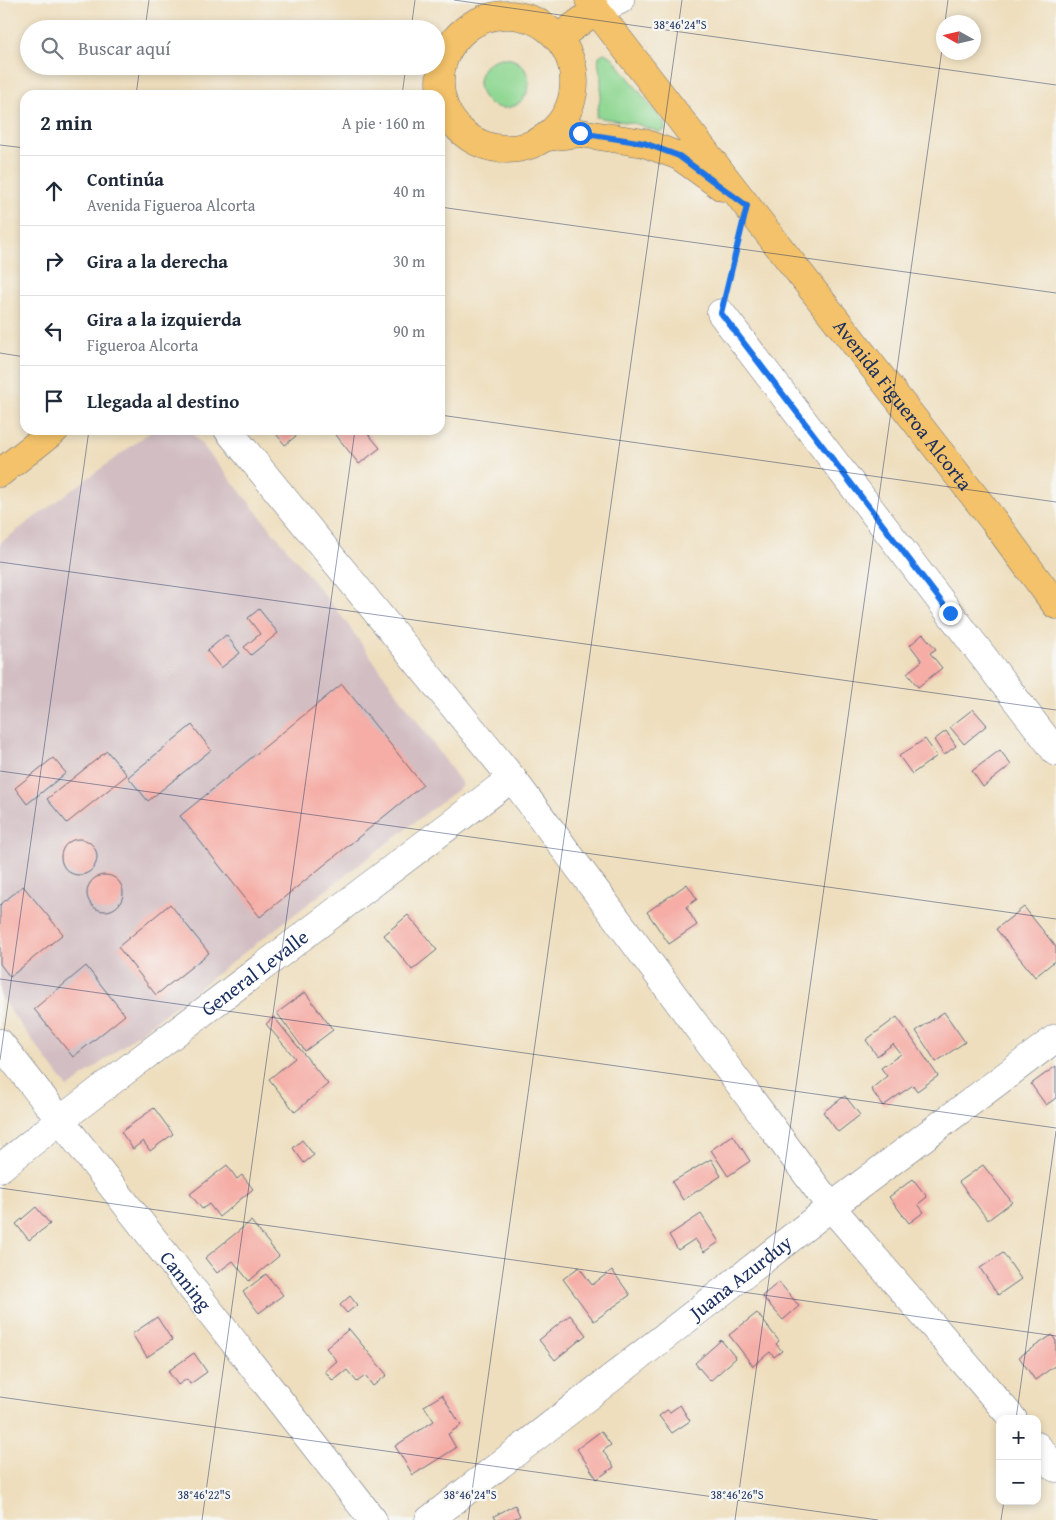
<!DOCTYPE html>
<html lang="es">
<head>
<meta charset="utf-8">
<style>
	:root { --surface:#fff; --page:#f6f6f7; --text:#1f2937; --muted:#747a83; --line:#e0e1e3 }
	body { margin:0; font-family:"Gentium Book Plus",serif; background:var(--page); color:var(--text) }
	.controls { position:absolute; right:15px; bottom:15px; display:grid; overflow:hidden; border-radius:10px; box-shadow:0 2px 8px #0003 }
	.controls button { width:45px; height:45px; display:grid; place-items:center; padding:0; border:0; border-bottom:1px solid var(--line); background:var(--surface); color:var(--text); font:25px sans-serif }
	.compass { position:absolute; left:936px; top:15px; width:45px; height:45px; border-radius:50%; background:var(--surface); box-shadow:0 2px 8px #0003; rotate:278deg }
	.stop { position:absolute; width:15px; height:15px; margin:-11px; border:4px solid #1a73e8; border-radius:50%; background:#fff }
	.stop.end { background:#1a73e8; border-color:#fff; box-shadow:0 1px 5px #0008 }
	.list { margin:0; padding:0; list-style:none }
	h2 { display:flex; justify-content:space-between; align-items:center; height:65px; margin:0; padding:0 20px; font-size:21px }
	h2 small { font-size:16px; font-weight:400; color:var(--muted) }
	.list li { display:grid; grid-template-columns:32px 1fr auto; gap:15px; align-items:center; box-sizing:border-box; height:70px; padding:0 20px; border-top:1px solid var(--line) }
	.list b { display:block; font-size:19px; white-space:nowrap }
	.list p { margin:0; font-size:16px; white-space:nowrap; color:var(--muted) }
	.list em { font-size:16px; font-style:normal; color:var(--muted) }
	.icon { flex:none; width:28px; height:28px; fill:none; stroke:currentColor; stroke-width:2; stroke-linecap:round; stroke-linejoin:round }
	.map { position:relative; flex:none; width:1056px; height:1520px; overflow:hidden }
	.search { position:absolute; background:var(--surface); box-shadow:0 2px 8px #0003; left:20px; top:20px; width:425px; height:55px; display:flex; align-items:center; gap:12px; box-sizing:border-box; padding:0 18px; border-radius:28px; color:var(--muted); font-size:19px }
	.panel { position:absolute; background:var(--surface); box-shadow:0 2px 8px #0003; left:20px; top:90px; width:425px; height:345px; border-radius:15px }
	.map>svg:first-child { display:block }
	.industrial { fill:#d2bec2 }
	.green { fill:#8fd792; stroke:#558378 }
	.building { fill:#f5ada6 }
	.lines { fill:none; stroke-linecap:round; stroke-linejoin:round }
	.minor-casing { stroke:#656c7f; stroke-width:29 }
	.major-casing { stroke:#656c7f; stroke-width:29 }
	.highway-casing { stroke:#656c7f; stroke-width:29 }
	.path { stroke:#656c7f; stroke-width:3; stroke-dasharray:1 4; stroke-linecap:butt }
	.minor { stroke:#fff; stroke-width:28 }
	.major { stroke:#f3c26a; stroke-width:28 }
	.highway { stroke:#f3c26a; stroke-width:28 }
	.route { stroke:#1a73e8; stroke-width:6 }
	.ticks { fill:none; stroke:#1b2f5e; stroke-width:1; stroke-opacity:0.45 }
	.labels { text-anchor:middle; stroke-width:4.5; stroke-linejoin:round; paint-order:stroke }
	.street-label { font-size:20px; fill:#1b2f5e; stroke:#f6f6f2 }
	.ticks-label { font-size:12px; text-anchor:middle; fill:#1b2f5e; stroke:#f6f6f2; stroke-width:4.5; stroke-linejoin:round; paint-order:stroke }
</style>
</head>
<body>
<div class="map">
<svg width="1056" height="1520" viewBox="0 0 1056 1520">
	<rect width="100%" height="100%" fill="#f6f6f2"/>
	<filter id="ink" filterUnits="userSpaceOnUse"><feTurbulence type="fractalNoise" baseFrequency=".02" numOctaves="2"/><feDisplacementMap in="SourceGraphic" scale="10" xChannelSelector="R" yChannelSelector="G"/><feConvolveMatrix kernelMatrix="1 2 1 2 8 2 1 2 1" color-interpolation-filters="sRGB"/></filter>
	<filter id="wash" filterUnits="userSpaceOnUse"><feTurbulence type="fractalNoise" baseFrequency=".0096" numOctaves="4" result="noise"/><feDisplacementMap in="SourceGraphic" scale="20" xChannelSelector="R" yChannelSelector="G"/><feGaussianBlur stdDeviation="1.12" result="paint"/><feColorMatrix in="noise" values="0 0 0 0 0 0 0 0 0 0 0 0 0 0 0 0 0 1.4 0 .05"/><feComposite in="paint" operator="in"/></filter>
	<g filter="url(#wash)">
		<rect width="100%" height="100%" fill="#eedebd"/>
		<path class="industrial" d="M153 430H190L340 614 463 785 68 1088 0 997V543Z"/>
		<g class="green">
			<path d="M604 53 612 57 665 124V130L659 132 637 124 596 117C599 105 602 93 601 80 601 72 597 65 599 56Z"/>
			<circle cx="504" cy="83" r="25"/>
		</g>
		<g id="blocks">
			<g class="building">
				<path d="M273 430H303L285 445Z"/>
				<path d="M332 430H365L380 448 359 464Z"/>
				<path d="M259 609 278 633 251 655 244 647 260 634 248 618Z"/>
				<path d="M923 634 936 649 930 653 942 668 918 687 907 673 922 661 910 645Z"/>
				<path d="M226 635 240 653 221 668 207 651Z"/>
				<path d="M342 684 423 785 260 917 180 816Z"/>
				<path d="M973 709 987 725 964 744 950 727Z"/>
				<path d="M192 725 211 750 148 801 128 777Z"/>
				<path d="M946 731 956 746 944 755 934 740Z"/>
				<path d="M925 739 937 756 912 774 899 756Z"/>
				<path d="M1000 750 1011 765 983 787 972 771Z"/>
				<path d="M107 751 127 775 67 823 47 799Z"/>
				<path d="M53 758 66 773 27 804 15 788Z"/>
				<circle cx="79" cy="857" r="18"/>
				<circle cx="105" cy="893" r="18"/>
				<path d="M687 884 697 899 686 907 697 925 669 944 647 912Z"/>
				<path d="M23 886 63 934 10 977 0 964V905Z"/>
				<path d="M170 904 209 953 156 995 118 947Z"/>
				<path d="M1024 907 1056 947V960L1035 977 996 929Z"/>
				<path d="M408 915 437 950 412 970 384 935Z"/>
				<path d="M86 966 125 1015 73 1057 34 1009Z"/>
				<path d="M305 992 333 1030 305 1051 277 1013Z"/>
				<path d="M944 1012 965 1042 936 1062 916 1031Z"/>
				<path d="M274 1017 328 1084 295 1112 269 1079 295 1058 266 1024Z"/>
				<path d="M897 1017 938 1076 917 1091 913 1085 883 1106 871 1089 887 1076 881 1068 901 1054 893 1044 877 1056 866 1040Z"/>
				<path d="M1056 1066V1098L1046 1105 1031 1084Z"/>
				<path d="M845 1096 860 1115 838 1132 823 1112Z"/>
				<path d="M154 1108 173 1134 150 1151 143 1141 133 1149 121 1132Z"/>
				<path d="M733 1135 750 1161 728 1176 711 1150Z"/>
				<path d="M302 1140 314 1155 304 1163 293 1148Z"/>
				<path d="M711 1159 721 1176 683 1200 672 1182Z"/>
				<path d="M227 1165 237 1179 242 1175 253 1189 219 1217 209 1204 202 1209 190 1194Z"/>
				<path d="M983 1165 1012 1202 988 1220 959 1182Z"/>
				<path d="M913 1179 927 1197 918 1204 924 1212 909 1223 889 1197Z"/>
				<path d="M36 1207 50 1224 29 1240 16 1224Z"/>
				<path d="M701 1214 719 1242 704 1252 695 1239 678 1250 669 1235Z"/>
				<path d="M251 1221 279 1256 249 1281 233 1261 217 1273 205 1258Z"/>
				<path d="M1003 1253 1021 1279 998 1295 980 1268Z"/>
				<path d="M579 1267 592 1285 612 1270 630 1295 594 1321 563 1279Z"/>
				<path d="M266 1274 283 1295 259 1313 243 1292Z"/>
				<path d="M779 1282 799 1306 783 1320 762 1296Z"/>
				<path d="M350 1296 357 1305 347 1313 340 1305Z"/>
				<path d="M757 1313 779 1341 776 1344 782 1351 774 1357 770 1352 753 1366 729 1335Z"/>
				<path d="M570 1315 586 1335 555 1360 539 1340Z"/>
				<path d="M157 1317 172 1340 147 1357 132 1334Z"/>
				<path d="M349 1329 387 1375 373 1386 365 1376 357 1382 347 1370 333 1381 325 1371 337 1361 326 1348Z"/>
				<path d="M1052 1335 1056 1341V1365L1035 1380 1019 1357Z"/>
				<path d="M721 1340 736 1358 710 1381 695 1363Z"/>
				<path d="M194 1353 207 1372 190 1384 187 1379 178 1385 168 1371Z"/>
				<path d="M442 1395 461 1425 448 1434 456 1448 413 1475 395 1446 434 1421 424 1406Z"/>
				<path d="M680 1405 690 1421 672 1433 659 1416 667 1410 670 1412Z"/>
				<path d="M601 1431 611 1445 603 1451 614 1467 597 1479 577 1449Z"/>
				<path d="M515 1505 520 1516 511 1520H496L494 1516Z"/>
			</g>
		</g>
	</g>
	<g filter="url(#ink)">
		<use href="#blocks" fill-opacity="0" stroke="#656c7f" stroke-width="1"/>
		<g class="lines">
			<g class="minor-casing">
				<g id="minor">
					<path d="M596 10 620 0"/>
					<path d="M721 313 1056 752"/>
					<path d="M228 430 512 778 831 1207 1013 1419"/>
					<path id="s1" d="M0 1043 373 1520"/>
					<path id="s2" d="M0 1168 59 1121 512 778"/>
					<path d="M1037 1446 1056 1468"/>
					<path id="s3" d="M429 1520 831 1207 1056 1038"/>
				</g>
			</g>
			<g class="major-casing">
				<g id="major">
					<path id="s4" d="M596 10 747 206 993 520 1056 605"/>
					<path d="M547 137 580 133 644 143 679 156 722 187"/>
				</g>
			</g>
			<g class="highway-casing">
				<g id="highway">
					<circle cx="507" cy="82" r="67"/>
					<path d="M558 38 596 10 589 0"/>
					<path d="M0 473 55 430"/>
				</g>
			</g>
			<path class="path" d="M728 285 739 240"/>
			<use href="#minor" class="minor"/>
			<use href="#major" class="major"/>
			<use href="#highway" class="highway"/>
		</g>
	</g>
	<g class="lines" filter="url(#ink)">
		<path class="route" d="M580 133 644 143 679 156 747 206 721 313 950 613"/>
	</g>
	<path class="ticks" d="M454 0 1056 85M945 22 948 0M145 29 149 0M411 29 415 0M136 95 140 66M402 95 406 66M0 145 25 148M440 207 1056 293M0 353 25 357M440 415 1056 502M0 562 1056 710M0 771 1056 919M0 979 1056 1128M0 1060 89 430M0 1188 1056 1336M0 1397 878 1520M1016 1419 1056 1131M202 1520 355 430M468 1520 682 0M735 1520 944 35M1001 1520 1004 1501"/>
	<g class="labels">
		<g class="street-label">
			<text dy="7" stroke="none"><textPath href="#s4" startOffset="500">Avenida Figueroa Alcorta</textPath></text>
			<text dy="7" stroke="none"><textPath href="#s2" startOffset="321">General Levalle</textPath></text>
			<text dy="7" stroke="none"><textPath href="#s3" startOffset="395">Juana Azurduy</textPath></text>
			<text dy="7" stroke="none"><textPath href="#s1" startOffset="302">Canning</textPath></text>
		</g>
	</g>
	<g class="ticks-label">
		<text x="680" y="29">38°46'24"S</text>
		<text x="204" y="1499">38°46'22"S</text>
		<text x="470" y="1499">38°46'24"S</text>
		<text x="737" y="1499">38°46'26"S</text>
	</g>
</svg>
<div class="controls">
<button>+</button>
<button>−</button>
</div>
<svg class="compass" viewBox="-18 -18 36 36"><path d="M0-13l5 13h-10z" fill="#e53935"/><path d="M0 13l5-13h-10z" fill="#747a83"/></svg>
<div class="stop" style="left:580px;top:133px"></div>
<div class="stop end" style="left:950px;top:613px"></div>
<div class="search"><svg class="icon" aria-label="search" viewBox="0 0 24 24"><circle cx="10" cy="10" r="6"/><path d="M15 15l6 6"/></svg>Buscar aquí</div>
<section class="panel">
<h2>2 min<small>A pie · 160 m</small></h2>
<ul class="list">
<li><svg class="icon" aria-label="ahead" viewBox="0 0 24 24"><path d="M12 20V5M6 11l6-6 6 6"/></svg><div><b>Continúa</b><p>Avenida Figueroa Alcorta</p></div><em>40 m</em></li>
<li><svg class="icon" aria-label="right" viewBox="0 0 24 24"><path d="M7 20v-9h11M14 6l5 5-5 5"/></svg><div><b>Gira a la derecha</b></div><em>30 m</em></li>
<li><svg class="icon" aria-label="left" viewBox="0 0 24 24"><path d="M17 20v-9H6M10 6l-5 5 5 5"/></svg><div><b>Gira a la izquierda</b><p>Figueroa Alcorta</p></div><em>90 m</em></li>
<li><svg class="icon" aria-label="arrive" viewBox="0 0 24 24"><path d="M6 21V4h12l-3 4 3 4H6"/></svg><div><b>Llegada al destino</b></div></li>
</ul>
</section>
</div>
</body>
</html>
